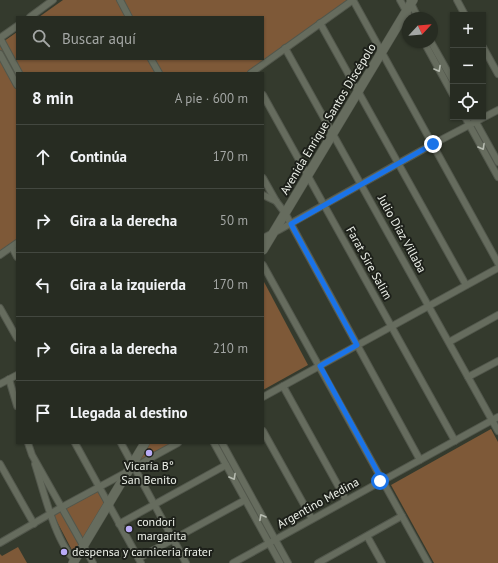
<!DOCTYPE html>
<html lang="es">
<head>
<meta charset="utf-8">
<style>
	:root { --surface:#272c22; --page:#2f342a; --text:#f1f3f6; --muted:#a4a7a5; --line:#434840 }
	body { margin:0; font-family:"PT Sans",sans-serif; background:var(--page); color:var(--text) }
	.controls { position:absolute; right:12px; top:12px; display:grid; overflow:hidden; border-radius:0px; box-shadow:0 1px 3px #0004 }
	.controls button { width:36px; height:36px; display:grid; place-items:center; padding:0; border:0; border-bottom:1px solid var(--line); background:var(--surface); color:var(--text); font:20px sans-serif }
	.compass { position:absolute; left:402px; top:12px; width:36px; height:36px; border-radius:50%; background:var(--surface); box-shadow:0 1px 3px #0004; rotate:64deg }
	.stop { position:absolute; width:12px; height:12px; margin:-9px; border:3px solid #1a73e8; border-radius:50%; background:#fff }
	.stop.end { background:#1a73e8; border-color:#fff; box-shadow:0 1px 4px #0008 }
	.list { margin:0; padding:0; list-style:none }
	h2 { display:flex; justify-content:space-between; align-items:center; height:52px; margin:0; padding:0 16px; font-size:17px }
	h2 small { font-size:13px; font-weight:400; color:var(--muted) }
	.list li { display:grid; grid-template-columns:26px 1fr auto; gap:12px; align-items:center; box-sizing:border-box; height:64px; padding:0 16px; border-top:1px solid var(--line) }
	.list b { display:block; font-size:15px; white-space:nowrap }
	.list em { font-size:13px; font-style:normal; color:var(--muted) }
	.icon { flex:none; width:22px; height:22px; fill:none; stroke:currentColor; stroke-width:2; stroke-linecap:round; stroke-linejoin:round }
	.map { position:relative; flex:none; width:498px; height:563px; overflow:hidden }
	.search { position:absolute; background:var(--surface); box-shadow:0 1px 3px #0004; left:16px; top:16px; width:248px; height:44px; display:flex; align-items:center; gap:10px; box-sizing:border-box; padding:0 14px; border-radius:0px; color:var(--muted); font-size:15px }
	.panel { position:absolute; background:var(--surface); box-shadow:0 1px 3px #0004; left:16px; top:72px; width:248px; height:372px; border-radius:0px }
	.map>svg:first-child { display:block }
	.green { fill:#7e5938 }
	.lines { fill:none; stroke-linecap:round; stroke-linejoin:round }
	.street-casing { stroke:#52574c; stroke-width:8 }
	.secondary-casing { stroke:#52574c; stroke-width:10 }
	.street { stroke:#666c5e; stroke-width:6 }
	.secondary { stroke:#666c5e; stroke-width:9 }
	.oneway { stroke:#b7bcb1 }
	.route { stroke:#1a73e8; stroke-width:5 }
	.poi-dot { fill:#b9abf7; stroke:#1d201a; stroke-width:1.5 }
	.labels { text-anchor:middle; stroke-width:4; stroke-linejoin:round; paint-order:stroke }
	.street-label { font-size:12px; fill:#edf1e9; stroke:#1d201a }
	.poi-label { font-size:12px; fill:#edf1e9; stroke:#1d201a; text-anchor:start }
</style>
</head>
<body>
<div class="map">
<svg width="498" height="563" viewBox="0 0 498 563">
	<rect width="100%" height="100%" fill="#343a2d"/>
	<g class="green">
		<path d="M63 0H349L247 73H17V239L0 251V44L17 32V59H263V17H39Z"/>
		<path d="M263 280 308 365 263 390Z"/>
		<path d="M491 429 498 442V563H434L391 485Z"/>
		<path d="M149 443H175L137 464Z"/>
		<path d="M97 490 105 505 82 540 64 507Z"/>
		<path d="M60 511 79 545 74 554 53 514Z"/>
		<path d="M18 547 27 563H0V554L2 556Z"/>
	</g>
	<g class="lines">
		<g class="street-casing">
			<g id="street">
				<path d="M120 0 129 17"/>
				<path d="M353 0 498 263"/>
				<path d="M400 0 410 18"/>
				<path d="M457 0 465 15"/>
				<path d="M410 1 418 18"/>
				<path d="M30 17 53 0"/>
				<path d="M320 23 466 285"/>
				<path d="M0 38 19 73"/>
				<path d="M0 38 17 26"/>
				<path d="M424 42 453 95"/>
				<path d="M431 42 453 81"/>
				<path d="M483 47 498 74"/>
				<path d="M285 48 498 431"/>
				<path d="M0 54 17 85"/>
				<path d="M151 59 159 73"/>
				<path d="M251 73 353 0"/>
				<path d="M263 95 455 441"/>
				<path d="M465 117 498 177"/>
				<path d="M473 117 498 162"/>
				<path d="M263 178 276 201 285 213 291 224 420 460"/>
				<path d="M263 195 276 201"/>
				<path d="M263 238 279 230 433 144 498 110"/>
				<path d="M12 247 17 257"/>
				<path d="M0 255 17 243"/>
				<path d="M263 265 428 563"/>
				<path d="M0 308 17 338"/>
				<path d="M449 342 498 315"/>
				<path d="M468 377 498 361"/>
				<path d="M9 379 17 406"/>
				<path d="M0 384 17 375"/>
				<path d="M283 386 346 500"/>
				<path d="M263 397 498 268"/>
				<path d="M263 431 312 519"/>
				<path d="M28 443 32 455 93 563"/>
				<path d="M75 443 141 563"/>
				<path d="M121 443 186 563"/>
				<path d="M214 443 280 563"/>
				<path d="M222 443 288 563"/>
				<path d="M0 464 34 524"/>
				<path d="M35 464C43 489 56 544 75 560"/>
				<path d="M119 524 226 465"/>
				<path d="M367 536 382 563"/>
				<path d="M0 543 62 507 127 472 147 460 178 443"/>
				<path d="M139 558 245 500"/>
				<path d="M233 563 498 417"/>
				<path d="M318 563 402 516"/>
			</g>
		</g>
		<g class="secondary-casing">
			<g id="secondary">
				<path d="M263 250 413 0"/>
				<path d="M73 563 145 443"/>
			</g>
		</g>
		<use href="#street" class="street"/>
		<use href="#secondary" class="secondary"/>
	</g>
	<defs><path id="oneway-chevron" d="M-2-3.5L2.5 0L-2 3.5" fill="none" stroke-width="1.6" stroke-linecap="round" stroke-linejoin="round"/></defs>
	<g class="oneway">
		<use href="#oneway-chevron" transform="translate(438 69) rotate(61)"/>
		<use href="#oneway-chevron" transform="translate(482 147) rotate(61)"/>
		<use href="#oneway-chevron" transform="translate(233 477) rotate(61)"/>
		<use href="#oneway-chevron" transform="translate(262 517) rotate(-119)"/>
	</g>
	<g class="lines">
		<path class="route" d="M380 481 382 480 320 366 357 345 291 224 433 144"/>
	</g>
	<g class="poi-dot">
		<circle cx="149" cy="453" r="4"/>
		<circle cx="129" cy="529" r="4"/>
		<circle cx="64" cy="552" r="4"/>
	</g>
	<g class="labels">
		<g class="street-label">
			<text transform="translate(328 119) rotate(-59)" y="4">Avenida Enrique Santos Discépolo</text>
			<text transform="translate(402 234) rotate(61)" y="4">Julio Díaz Villaba</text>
			<text transform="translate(369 263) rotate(61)" y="4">Farat Sire Salim</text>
			<text transform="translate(318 503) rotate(-29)" y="4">Argentino Medina</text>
		</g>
		<g class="poi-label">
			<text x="149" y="470" text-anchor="middle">Vicaría B°<tspan x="149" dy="14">San Benito</tspan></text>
			<text x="137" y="526">condori<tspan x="137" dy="14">margarita</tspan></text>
			<text x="72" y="556">despensa y carniceria frater</text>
		</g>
	</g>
</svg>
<div class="controls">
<button>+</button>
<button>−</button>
<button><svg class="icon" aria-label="locate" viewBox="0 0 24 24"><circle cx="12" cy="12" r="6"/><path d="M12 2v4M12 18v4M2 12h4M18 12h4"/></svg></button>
</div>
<svg class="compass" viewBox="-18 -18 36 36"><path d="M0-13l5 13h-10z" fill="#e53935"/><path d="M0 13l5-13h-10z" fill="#a4a7a5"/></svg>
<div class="stop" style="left:380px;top:481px"></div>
<div class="stop end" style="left:433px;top:144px"></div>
<div class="search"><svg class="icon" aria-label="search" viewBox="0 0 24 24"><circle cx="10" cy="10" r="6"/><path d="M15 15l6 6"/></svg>Buscar aquí</div>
<section class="panel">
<h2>8 min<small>A pie · 600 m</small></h2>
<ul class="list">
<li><svg class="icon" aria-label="ahead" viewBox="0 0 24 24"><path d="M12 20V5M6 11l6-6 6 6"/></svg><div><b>Continúa</b></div><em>170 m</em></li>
<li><svg class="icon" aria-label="right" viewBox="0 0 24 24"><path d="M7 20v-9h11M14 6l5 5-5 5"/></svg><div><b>Gira a la derecha</b></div><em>50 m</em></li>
<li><svg class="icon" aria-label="left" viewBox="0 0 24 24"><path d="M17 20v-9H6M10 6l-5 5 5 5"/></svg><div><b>Gira a la izquierda</b></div><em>170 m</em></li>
<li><svg class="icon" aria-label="right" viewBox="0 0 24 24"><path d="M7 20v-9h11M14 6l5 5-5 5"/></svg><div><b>Gira a la derecha</b></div><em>210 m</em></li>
<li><svg class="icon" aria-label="arrive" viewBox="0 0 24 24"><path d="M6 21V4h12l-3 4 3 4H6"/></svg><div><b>Llegada al destino</b></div></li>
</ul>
</section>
</div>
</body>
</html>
